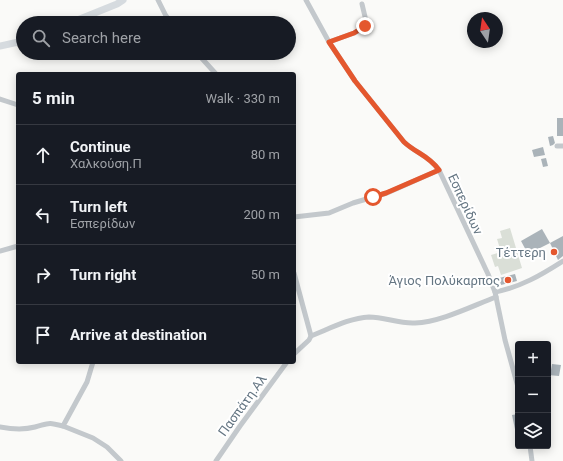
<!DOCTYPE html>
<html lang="en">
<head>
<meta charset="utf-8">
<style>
	:root { --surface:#171b24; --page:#242831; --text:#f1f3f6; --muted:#9ea1a6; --line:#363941 }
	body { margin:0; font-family:Roboto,sans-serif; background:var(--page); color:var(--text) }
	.controls { position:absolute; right:12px; bottom:12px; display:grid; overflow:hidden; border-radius:4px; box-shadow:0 2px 10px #0003 }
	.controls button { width:36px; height:36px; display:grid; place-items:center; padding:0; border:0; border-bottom:1px solid var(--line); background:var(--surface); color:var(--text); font:20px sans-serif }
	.compass { position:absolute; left:467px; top:12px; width:36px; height:36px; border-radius:50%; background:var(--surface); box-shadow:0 2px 10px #0003; rotate:347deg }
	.stop { position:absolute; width:12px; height:12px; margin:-9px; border:3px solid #e4572e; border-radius:50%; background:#fff }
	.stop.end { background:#e4572e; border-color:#fff; box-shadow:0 1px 4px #0008 }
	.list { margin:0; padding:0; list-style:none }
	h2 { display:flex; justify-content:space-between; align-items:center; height:52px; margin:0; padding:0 16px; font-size:17px }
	h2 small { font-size:13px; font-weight:400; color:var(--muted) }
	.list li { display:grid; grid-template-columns:26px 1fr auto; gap:12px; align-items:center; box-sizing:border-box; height:60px; padding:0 16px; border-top:1px solid var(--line) }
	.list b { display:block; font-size:15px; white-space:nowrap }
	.list p { margin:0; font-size:13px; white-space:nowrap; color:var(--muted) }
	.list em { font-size:13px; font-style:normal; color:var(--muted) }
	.icon { flex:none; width:22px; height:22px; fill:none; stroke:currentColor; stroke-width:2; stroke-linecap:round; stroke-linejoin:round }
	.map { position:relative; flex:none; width:563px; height:461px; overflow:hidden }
	.search { position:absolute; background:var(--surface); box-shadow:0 2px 10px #0003; left:16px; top:16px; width:280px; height:44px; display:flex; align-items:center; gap:10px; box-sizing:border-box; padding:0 14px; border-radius:22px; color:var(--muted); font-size:15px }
	.panel { position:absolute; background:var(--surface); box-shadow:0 2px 10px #0003; left:16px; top:72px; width:280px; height:292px; border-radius:4px }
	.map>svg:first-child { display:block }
	.green { fill:#dadfd7 }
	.building { fill:#aab3b9 }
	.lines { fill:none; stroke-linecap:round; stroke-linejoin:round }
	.street { stroke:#c3c8cc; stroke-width:5 }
	.secondary { stroke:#d6dbdf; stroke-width:7 }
	.route { stroke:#e4572e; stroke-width:5 }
	.poi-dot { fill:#e4572e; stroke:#fff; stroke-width:1.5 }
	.labels { text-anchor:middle; stroke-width:4; stroke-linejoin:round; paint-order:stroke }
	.street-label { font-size:13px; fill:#657683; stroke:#fff }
	.poi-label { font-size:13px; fill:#657683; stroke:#fff; text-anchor:end }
</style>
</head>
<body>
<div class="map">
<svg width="563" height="461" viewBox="0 0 563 461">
	<rect width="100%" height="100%" fill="#fafaf8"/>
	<path class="green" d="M510 228 522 268 501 275 498 266 495 267 491 255 501 252 497 239 502 238 500 231Z"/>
	<g class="building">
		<rect x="557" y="118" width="6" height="18"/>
		<path d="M553 136 555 143 553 145 550 146 548 137Z"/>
		<path d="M543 147 545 155 534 157 532 150Z"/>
		<path d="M546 158 548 166 543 167 541 159Z"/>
		<path d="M542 229 550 243 528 254 521 241Z"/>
		<path d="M563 236V256L558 260 550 243Z"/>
		<path d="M515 274 517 281 501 285 499 278Z"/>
		<path d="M552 364 561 365 559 376 548 375V370H551Z"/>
		<path d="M518 414V433L516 434 512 415Z"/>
	</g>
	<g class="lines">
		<g class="street">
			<path d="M158 0 166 16 172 23"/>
			<path d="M306 0 329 42 355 81 404 142C417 154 428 155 439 170L488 274 495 292 505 340 518 387"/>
			<path d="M329 42 354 33 365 27 366 21 362 4"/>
			<path d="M197 53 216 74"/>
			<path d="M0 99 18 105"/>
			<path d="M557 146H563"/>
			<path d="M294 217 329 213 353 203 387 193 439 170"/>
			<path d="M0 251 18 246"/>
			<path d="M294 273 311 336 309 340 294 354"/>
			<path d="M495 292C521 287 541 275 563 261"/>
			<path d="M311 336C329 329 349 318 369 317 385 317 399 324 415 323 441 322 472 306 496 297"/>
			<path d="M93 362 87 382 63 426 93 438 107 447 121 461"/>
			<path d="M0 427C11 429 24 430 35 427 50 423 47 422 63 426"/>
			<path d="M530 446 532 461"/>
			<path d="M216 461 240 426 287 362"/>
		</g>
		<g class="secondary">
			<path d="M70 23 117 4 123 0"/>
			<path d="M0 46 23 41"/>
		</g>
	</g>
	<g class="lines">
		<path class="route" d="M365 26 354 33 329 42 355 81 404 142C417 154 428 155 439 170L386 193 373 197"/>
	</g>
	<g class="poi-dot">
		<circle cx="554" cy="252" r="4"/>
		<circle cx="508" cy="280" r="4"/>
	</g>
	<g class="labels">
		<g class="street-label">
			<text transform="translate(466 204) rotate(65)" y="5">Εσπερίδων</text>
			<text transform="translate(242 405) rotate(-54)" y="5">Πασπάτη.Αλ</text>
		</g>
		<g class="poi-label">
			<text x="546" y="257">Τέττερη</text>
			<text x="500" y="285">Άγιος Πολύκαρπος</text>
		</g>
	</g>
</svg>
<div class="controls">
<button>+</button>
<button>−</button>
<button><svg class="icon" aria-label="layers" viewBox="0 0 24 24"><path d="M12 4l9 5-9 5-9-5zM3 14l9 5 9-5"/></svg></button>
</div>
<svg class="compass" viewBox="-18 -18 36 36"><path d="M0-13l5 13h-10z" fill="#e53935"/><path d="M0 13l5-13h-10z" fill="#9ea1a6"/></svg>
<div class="stop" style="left:373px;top:197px"></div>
<div class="stop end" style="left:365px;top:26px"></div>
<div class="search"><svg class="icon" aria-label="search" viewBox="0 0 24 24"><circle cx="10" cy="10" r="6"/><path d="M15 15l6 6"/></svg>Search here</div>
<section class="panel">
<h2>5 min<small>Walk · 330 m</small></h2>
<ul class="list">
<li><svg class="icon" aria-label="ahead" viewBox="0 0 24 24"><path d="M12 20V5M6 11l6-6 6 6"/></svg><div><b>Continue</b><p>Χαλκούση.Π</p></div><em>80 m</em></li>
<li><svg class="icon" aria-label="left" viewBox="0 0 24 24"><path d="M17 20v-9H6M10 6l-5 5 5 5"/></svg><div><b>Turn left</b><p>Εσπερίδων</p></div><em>200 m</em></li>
<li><svg class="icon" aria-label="right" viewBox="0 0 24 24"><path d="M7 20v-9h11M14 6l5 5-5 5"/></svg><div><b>Turn right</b></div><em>50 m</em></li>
<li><svg class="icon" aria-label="arrive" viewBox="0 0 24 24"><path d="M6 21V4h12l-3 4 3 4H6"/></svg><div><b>Arrive at destination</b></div></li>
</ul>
</section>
</div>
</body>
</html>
